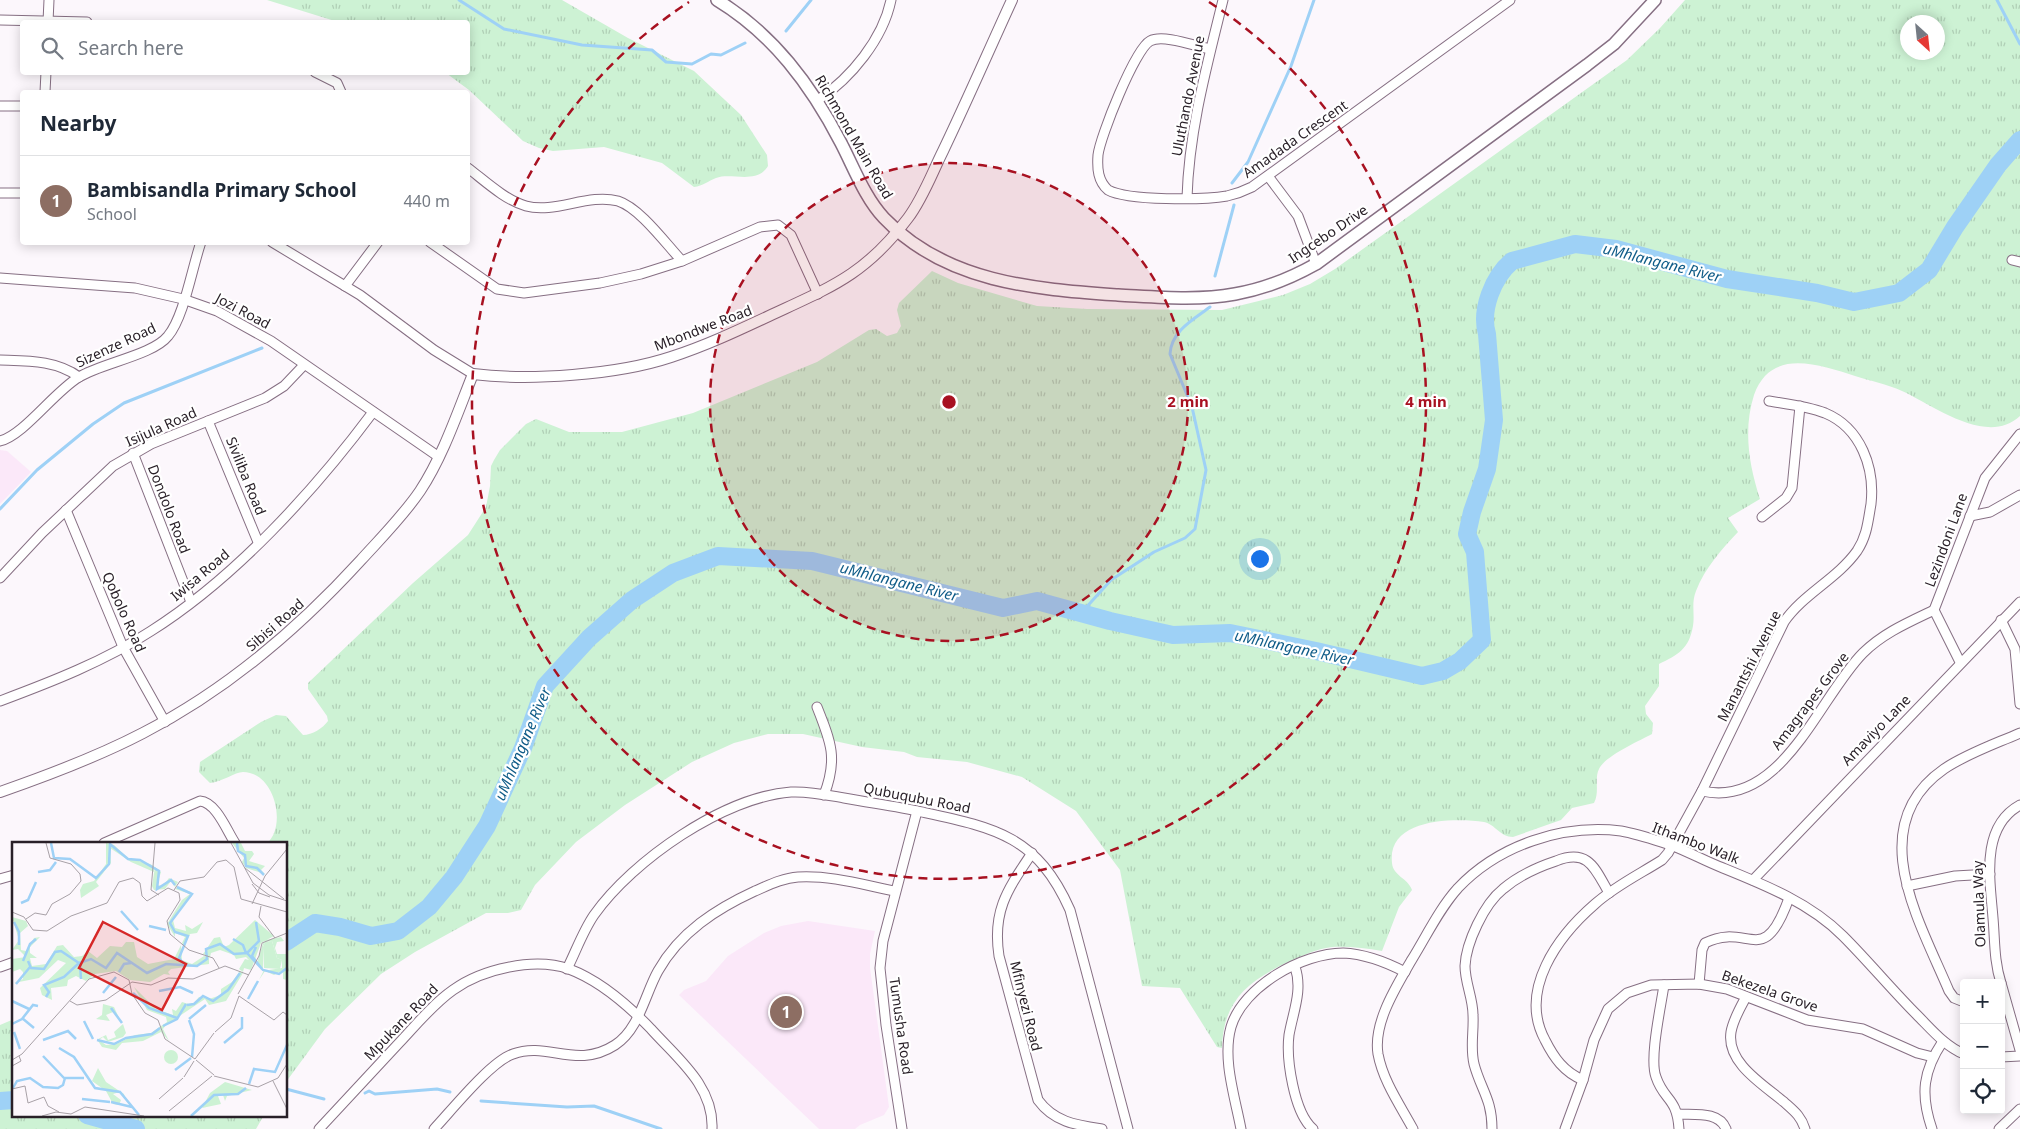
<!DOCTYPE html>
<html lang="en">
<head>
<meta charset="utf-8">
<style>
	:root { --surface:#fff; --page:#f2f2f3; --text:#1f2937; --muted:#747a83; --line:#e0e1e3; --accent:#a81121 }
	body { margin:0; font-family:"Noto Sans",sans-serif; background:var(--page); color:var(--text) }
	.controls { position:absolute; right:15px; bottom:15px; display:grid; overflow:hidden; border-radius:5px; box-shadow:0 2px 12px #0003 }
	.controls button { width:45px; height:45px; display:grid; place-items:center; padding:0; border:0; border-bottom:1px solid var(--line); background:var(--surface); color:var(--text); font:25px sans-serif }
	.compass { position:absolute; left:1900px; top:15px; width:45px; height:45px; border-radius:50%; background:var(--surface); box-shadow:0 2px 12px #0003; rotate:153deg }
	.you { position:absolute; left:1259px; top:558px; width:18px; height:18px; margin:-12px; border:4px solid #fff; border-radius:50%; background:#1a73e8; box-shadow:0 0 0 8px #1a73e833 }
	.badge { display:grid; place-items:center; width:32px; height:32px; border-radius:50%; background:var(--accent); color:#fff; font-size:16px; font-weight:700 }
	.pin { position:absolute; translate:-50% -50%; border:2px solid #fff; box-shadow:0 1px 5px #0006 }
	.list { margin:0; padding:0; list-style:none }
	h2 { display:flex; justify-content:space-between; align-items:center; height:65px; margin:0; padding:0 20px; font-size:21px }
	h2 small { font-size:16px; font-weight:400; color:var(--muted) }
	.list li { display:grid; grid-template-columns:32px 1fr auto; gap:15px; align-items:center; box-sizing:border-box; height:90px; padding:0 20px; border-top:1px solid var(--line) }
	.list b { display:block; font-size:19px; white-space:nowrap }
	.list p { margin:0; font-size:16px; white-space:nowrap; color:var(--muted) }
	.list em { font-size:16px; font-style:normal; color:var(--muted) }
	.icon { flex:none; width:28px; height:28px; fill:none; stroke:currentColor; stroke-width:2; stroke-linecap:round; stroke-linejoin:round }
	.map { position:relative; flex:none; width:2020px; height:1129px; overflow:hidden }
	.search { position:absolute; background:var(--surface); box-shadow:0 2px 12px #0003; left:20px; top:20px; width:450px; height:55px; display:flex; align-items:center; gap:12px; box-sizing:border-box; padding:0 18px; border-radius:5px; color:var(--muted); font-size:19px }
	.panel { position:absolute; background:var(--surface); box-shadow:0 2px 12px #0003; left:20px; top:90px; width:450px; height:155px; border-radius:5px }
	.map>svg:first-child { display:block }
	.built { fill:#fbe8f9 }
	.grass { fill:url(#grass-tufts); fill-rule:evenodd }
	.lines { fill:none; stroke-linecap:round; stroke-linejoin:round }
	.stream { stroke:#9ed1f6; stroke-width:3 }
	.river { stroke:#9ed1f6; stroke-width:18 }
	.minor-casing { stroke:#866f83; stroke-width:11 }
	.tertiary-casing { stroke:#866f83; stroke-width:12 }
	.secondary-casing { stroke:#866f83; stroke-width:14 }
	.minor { stroke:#fff; stroke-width:9 }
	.tertiary { stroke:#fff; stroke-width:10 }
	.secondary { stroke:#fff; stroke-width:11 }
	.ring { fill:none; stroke:#a81121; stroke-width:2.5; stroke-dasharray:9 6 }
	.labels { text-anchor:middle; stroke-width:4.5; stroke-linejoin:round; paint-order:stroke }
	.street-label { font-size:14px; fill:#292028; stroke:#fff }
	.water-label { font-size:15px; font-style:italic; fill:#105c88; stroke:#fff }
	.inset-river { fill:none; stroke:#9ed1f6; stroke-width:2.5 }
	.inset-road { fill:none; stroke:#a8a1a7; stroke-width:1 }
	.view { fill:#d62828; fill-opacity:0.15; stroke:#d62828; stroke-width:2.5 }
	.inset-edge { fill:none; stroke:#292028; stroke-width:2.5 }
	.centre { fill:#a81121; stroke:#fff; stroke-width:2.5 }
	.ring-label { font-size:15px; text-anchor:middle; font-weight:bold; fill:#a81121; stroke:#fff; stroke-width:4.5; stroke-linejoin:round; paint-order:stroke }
</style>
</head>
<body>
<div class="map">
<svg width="2020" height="1129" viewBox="0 0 2020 1129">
	<defs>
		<pattern id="grass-tufts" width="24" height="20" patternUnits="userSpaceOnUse" patternTransform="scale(1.25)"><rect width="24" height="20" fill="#cdf2d4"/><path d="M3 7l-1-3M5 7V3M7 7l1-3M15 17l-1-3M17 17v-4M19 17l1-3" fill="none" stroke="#b0cfb6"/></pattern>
	</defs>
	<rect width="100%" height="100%" fill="#fcf7fc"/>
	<g class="built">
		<path d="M0 450 7 451 31 472 0 504Z"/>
		<path d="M808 921 875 931 870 954V968L889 1107 884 1115 860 1125 855 1129H819L679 995 684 990 706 981 728 956 764 933 781 926Z"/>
	</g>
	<g class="grass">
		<path d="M267 0H562L628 38 694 71 741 115 767 155 768 166C757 185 731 172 716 178 708 181 703 186 694 187L662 163 604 147 553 151 539 148 523 141 469 90 446 73 468 72V22H338Z"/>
		<path d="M1685 0H2020V416C1987 447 1933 405 1902 391 1887 384 1870 381 1855 376 1819 365 1771 347 1754 395 1743 430 1749 465 1760 499L1728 518 1738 532C1721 550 1705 568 1696 591 1691 603 1695 614 1693 626 1689 649 1678 655 1659 664V686L1645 706 1646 714 1653 723 1652 734C1639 741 1605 756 1599 769 1594 779 1600 792 1594 803L1572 808 1561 820 1513 837C1500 837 1495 824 1484 822 1454 818 1387 818 1392 863 1393 876 1408 878 1412 890L1399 907 1382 951C1365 948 1348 946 1332 947 1316 949 1302 956 1288 962 1248 981 1223 1001 1222 1048L1217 1047 1180 988 1142 986 1120 870 1076 811 1022 777 967 762 917 757 904 752 862 747 803 734H768L734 743 692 762 625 805 576 842 535 885 521 910 508 913H486L415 952 381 974 325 1029 286 1082V843H268C270 840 273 836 274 833 283 811 270 772 243 772 235 772 222 782 210 783L199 772 200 762 261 722 276 715 286 716 303 735C312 735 323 728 328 721L327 716 308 689V683L413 583 468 535 486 507 490 486 491 466 494 460 500 450 526 424 536 419 569 432H622L693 413 817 362 869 330 876 329 887 336 897 333 901 326 897 310 899 303 932 271 958 283 1037 306 1087 309 1222 310 1283 295 1310 284 1335 269 1627 60 1660 28ZM1908 22H1938V52H1908Z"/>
		<path d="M14 1019V1115H264L256 1129H0V1025Z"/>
	</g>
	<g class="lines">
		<g class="stream">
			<path d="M459 0 504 29 582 45 652 50 666 62 692 64 711 54 721 55 745 43"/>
			<path d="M1997 0 2020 44"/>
			<path d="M786 31 811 0"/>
			<path d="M1232 183 1248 162 1291 66 1314 0"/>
			<path d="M1215 276 1234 205"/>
			<path d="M0 509 37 470 93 424 124 403 262 348"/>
			<path d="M1070 610 1082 612 1111 580 1154 552 1185 538 1195 529 1206 470 1192 407 1170 354C1171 331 1194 319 1210 307"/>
			<path d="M286 1089 324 1099"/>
			<path d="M365 1093 369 1091 375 1094 437 1089 450 1092"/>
			<path d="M481 1101 567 1107 594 1106 661 1129"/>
		</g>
		<g class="river">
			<path d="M286 942 315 923 340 927 371 936 398 931 429 907 454 877 487 826 523 748 545 686 589 638 632 600 673 573 718 556 812 561 1003 608 1037 601 1110 621 1173 635 1230 633 1316 651 1422 676 1443 671 1460 661 1482 640 1475 552 1467 534 1472 512 1487 469 1494 420 1487 334C1480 310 1493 277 1512 261L1575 244 1616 249 1727 279 1817 293 1854 302 1899 293 1929 270 1955 227 1998 165 2020 140"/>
			<path d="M0 1101 14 1100"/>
			<path d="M87 1115 136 1129"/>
		</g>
		<g class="minor-casing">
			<g id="minor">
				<path d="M0 20 87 22"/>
				<path d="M48 22 49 0"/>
				<path d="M1210 49C1195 46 1163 34 1150 41 1135 49 1100 137 1098 155 1097 169 1098 181 1108 190 1128 201 1204 200 1227 196 1236 194 1244 191 1252 187L1510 0"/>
				<path d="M315 72 337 83 341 92"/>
				<path d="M45 92 46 72"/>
				<path d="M818 100C851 78 883 39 891 0"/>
				<path d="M0 106H22"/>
				<path d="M468 168C485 181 505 200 526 206 555 214 588 193 618 201 640 208 666 244 682 261"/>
				<path d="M1268 176 1298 216 1316 264"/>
				<path d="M0 193H22"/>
				<path d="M1187 198C1189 130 1207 65 1223 0"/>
				<path d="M272 242 360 295 434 350 473 374"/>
				<path d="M430 242 497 289 524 293 600 283 641 274 682 261 760 227 778 225 791 235 818 294"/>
				<path d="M2012 260 2020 262"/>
				<path d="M0 278 135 288 183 299 217 311 271 341 439 457"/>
				<path d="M345 286 378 242"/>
				<path d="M0 360C27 361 56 360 79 377"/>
				<path d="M208 421 258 542"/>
				<path d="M0 441C24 435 54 392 79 377 102 363 153 355 168 336 184 317 192 268 201 242"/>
				<path d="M133 453 191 602"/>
				<path d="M66 510 123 647 165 722"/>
				<path d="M1970 516 1990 512 2020 495"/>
				<path d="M1762 517 1786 498 1792 488 1800 406"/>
				<path d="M0 578 42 533 113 466 151 444 265 398 284 386 304 365"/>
				<path d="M2001 620 2015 649 2020 704"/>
				<path d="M1960 662 1934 610 1985 478 2020 434"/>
				<path d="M0 701C51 682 105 661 151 631 235 578 314 491 373 412"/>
				<path d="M817 707C831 742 838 759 824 795"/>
				<path d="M1702 791C1782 809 1819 697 1863 653 1883 633 1909 622 1934 610"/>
				<path d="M104 843 200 801C216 802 227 831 235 843"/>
				<path d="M1032 853C1008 889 992 910 999 956L1038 1100C1054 1122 1076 1125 1102 1129"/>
				<path d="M0 879 14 875"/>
				<path d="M1753 880 2020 602"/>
				<path d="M1907 886 1955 876 1990 874"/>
				<path d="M0 967 14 962"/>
				<path d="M1295 967C1303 990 1293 1012 1289 1035 1286 1059 1294 1113 1313 1129"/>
				<path d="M567 969C576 951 583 931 594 915 633 860 724 797 791 792 809 791 827 795 844 798 870 803 896 806 922 812 996 828 1037 836 1070 910L1128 1129"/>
				<path d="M2001 983C1994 961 1995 941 1993 918 1990 880 1980 827 2020 805"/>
				<path d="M2001 983 2020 1050"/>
				<path d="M1699 984 1702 950 1705 943C1749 921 1763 971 1789 898"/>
				<path d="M1664 985C1661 1006 1649 1059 1656 1077 1664 1101 1677 1097 1679 1129"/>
				<path d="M1746 997C1740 1008 1733 1020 1731 1032 1726 1063 1764 1085 1784 1102 1794 1111 1801 1116 1805 1129"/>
				<path d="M1964 1002 1954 998 1949 991C1920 922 1862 826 1944 769 1966 754 1995 744 2020 733"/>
				<path d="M2001 1057 2020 1056"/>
				<path d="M1583 1080C1564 1072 1554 1058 1545 1040 1518 990 1558 936 1595 904 1615 886 1640 874 1662 860L1668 853 1702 791 1784 622C1803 594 1837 579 1857 551 1867 536 1868 521 1871 504 1875 468 1861 428 1825 413 1807 406 1787 404 1769 401"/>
				<path d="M1678 1114C1695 1115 1719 1111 1726 1129"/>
				<path d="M319 1129C346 1100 372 1072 399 1043 416 1025 433 1004 453 990 482 969 534 957 569 969 601 981 628 1005 651 1029 677 1058 714 1086 712 1129"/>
				<path d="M434 1129C451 1111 491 1061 513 1054 548 1041 576 1070 615 1045 639 1030 645 994 658 971 680 932 716 909 755 891 769 885 783 878 798 877 830 875 864 885 895 891"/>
				<path d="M902 1129 886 1025 880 968 883 941 917 811"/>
				<path d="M1241 1129C1235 1097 1222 1059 1231 1027 1243 986 1303 953 1343 953 1365 954 1386 962 1405 972"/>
				<path d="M1413 1129C1400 1105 1383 1081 1378 1054 1373 1023 1396 987 1411 961 1426 937 1439 909 1458 888 1499 845 1562 824 1621 831 1638 834 1655 840 1671 845 1689 852 1705 861 1723 868 1765 885 1810 903 1843 936 1869 962 1892 990 1917 1015 1932 1030 1945 1046 1964 1054"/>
				<path d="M1492 1129C1492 1099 1481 1090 1474 1064 1470 1047 1474 1032 1473 1015 1473 998 1465 983 1465 966 1466 943 1484 904 1503 889 1517 877 1538 867 1556 861 1589 848 1595 869 1609 893"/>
				<path d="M1565 1129 1583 1080 1594 1040 1608 1009 1627 993 1651 985 1699 984 1727 989 1807 1020 1863 1029 1917 1053 1933 1057"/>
				<path d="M1932 1129C1920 1094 1923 1071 1943 1041"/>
				<path d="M1999 1129 2020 1109"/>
			</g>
		</g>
		<g class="tertiary-casing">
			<path id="tertiary" d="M0 792C49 775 97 757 143 733 227 690 298 629 361 560 381 538 403 516 420 491 443 456 457 414 473 374 529 381 617 375 671 357 705 346 737 331 769 316 831 287 865 275 908 218 923 198 932 173 943 151 967 101 989 50 1012 0"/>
		</g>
		<g class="secondary-casing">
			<path id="secondary" d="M717 0C773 34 811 85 841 143 854 168 865 198 884 218 946 283 1035 289 1118 295 1157 297 1197 301 1235 294 1264 289 1291 278 1316 264L1587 65 1614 44 1655 0"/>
		</g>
		<use href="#minor" class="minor"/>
		<use href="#tertiary" class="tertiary"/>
		<use href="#secondary" class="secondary"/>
	</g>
	<circle cx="949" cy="402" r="239" fill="#a81121" fill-opacity=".12"/>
	<g class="ring">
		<circle cx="949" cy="402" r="239"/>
		<path d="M1209 2A477 477 0 1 1 689 2"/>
	</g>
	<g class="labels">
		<g class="street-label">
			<text transform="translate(1188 96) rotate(-79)" y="5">Uluthando Avenue</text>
			<text transform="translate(854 137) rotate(60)" y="5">Richmond Main Road</text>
			<text transform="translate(1295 139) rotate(-35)" y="5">Amadada Crescent</text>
			<text transform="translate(1328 234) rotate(-34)" y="5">Ingcebo Drive</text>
			<text transform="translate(243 311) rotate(28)" y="5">Jozi Road</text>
			<text transform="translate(703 328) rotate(-21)" y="5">Mbondwe Road</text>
			<text transform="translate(116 345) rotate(-25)" y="5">Sizenze Road</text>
			<text transform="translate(161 427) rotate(-24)" y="5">Isijula Road</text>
			<text transform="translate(246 476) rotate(68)" y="5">Siviliba Road</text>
			<text transform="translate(169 509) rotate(69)" y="5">Dondolo Road</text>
			<text transform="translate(1946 540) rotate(-70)" y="5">Lezindoni Lane</text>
			<text transform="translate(200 575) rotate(-40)" y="5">Iwisa Road</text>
			<text transform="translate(124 612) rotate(66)" y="5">Qobolo Road</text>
			<text transform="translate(275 625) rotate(-41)" y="5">Sibisi Road</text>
			<text transform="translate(1749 666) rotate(-63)" y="5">Manantshi Avenue</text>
			<text transform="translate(1810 701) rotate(-53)" y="5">Amagrapes Grove</text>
			<text transform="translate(1876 730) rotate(-46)" y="5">Amaviyo Lane</text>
			<text transform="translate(917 798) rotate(11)" y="5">Qubuqubu Road</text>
			<text transform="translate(1696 843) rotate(21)" y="5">Ithambo Walk</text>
			<text transform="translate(1979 904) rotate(-92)" y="5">Olamula Way</text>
			<text transform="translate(1770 991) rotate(19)" y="5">Bekezela Grove</text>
			<text transform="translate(1026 1006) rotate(76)" y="5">Mfinyezi Road</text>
			<text transform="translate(401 1022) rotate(-46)" y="5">Mpukane Road</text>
			<text transform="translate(901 1026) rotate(82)" y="5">Tumusha Road</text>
		</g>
		<g class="water-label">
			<text transform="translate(1662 263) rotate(14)" y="5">uMhlangane River</text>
			<text transform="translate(899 582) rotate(14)" y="5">uMhlangane River</text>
			<text transform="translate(1294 648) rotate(12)" y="5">uMhlangane River</text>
			<text transform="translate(523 744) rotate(-67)" y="5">uMhlangane River</text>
		</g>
	</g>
	<g transform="translate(12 842)">
		<rect width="275" height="275" fill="#fcf7fc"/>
		<path d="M94 1 102 3 116 16 138 22 142 24V30L119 20 98 6 99 21 84 40 87 44 69 56 68 48 71 42 82 39 94 22ZM143 25 149 30 145 43 151 44 157 36 166 40 163 45 159 39 153 47 142 48 140 44ZM165 45 179 50 180 54 167 67 161 78 163 86 174 89 173 83 180 87 191 80 185 91 178 92 172 104 170 101 173 95 163 91V95L155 82 170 58 178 52 163 47ZM0 75 14 79 16 84 8 91 9 108 14 109 22 96 28 95 18 105V111L25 116H18L20 124 34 122 45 104 51 103 62 115 70 114 76 109 85 116 98 104 110 105 114 100H122L125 115 136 122 162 117 169 103 170 118 180 122 192 114 197 115V122L159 127 156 130 158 133 152 132 138 140 118 138 104 129 83 132 74 139 64 134 56 138 55 144 39 146 40 158 30 153 28 146 54 121 46 118 27 136 2 141 11 137V130L8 127 0 130V117L14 115 6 107 0 108 7 98ZM243 78 262 94 249 101 239 128 232 126 231 130 227 127 233 117 237 118 234 115 224 117 222 113 208 108 199 111 198 115 191 112 202 96 208 95 212 105 217 103ZM269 95 272 99 265 100 263 106 265 112H275V138L271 137V128L262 133 253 129 247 138 252 128 260 130 257 128 270 126V118L265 116 260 99 253 100 251 105V127L245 121 251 101 254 98ZM228 129 231 131 214 159 197 163 193 157 154 183 151 187 157 199 149 190 131 199 110 201 104 208 90 205 86 199V197L94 193 96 198 104 195 102 190 111 182 114 191 111 195 99 199H95L91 195 87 198 94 203 104 202 123 193 139 191 155 180 154 175 135 168 122 145 144 167 161 173 160 167 164 169 170 160 180 163 187 155 197 157 209 153V147L220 140ZM86 226 94 240 112 252 113 256 108 250 101 252 109 258 107 263 101 262 94 249 80 239ZM213 240 240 248 215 254 213 259 211 253 206 254 209 262 190 266 198 251Z" fill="#cdf2d4"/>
		<path d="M220 1H229L233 9H240L242 12 237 19 253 24 249 28 253 32 234 26 230 20 232 16ZM91 162 102 165 108 178 101 170 94 173 98 179 84 177 90 173Z" fill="#cdf2d4"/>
		<path d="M260 99 265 116 270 118 268 127 252 126 251 105 253 100Z" fill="#cdf2d4"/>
		<path d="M152 215a7 7 0 1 1 14 0a7 7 0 1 1-14 0Z" fill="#cdf2d4"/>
		<path class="inset-river" d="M39 1 42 16 58 17 84 36 97 22 98 2 116 17 128 18 147 29 145 47 159 38 163 43M225 1 226 9 233 13 234 24 245 26 252 33M26 30 38 28 44 20M165 45 180 52 158 81 163 90 176 94 167 116 172 122M9 61 16 58 24 40M109 69 126 88M2 80 7 90V103M137 84 154 88M221 97 231 103 234 111M244 105 240 114 250 127M235 111 247 99 244 80M11 119 18 102 24 97M16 119 19 126 32 127 43 110 49 109 67 121 79 117 94 126 105 111 135 131 154 122 185 124 195 117 194 107 208 102 222 112 235 111 251 128 267 132 275 126M68 121 69 137M107 130 112 122 119 121M4 142 18 125M147 149 168 145 181 151M91 151 104 135M121 151 137 166 165 176M34 155 37 150 32 143 52 135 67 121M236 157 246 139M0 159 17 167M175 163 182 162 191 154 201 159 216 148 228 131M99 166 110 181M10 176 22 186M177 177 194 163M177 178 182 192 180 215M72 179 81 197M0 182 10 177 21 163 26 164M151 184 165 177 174 162M2 190 8 207M31 198 56 189 64 197M85 198 102 202 114 196 140 192 148 186M212 201 230 186V175M47 206 62 215 83 246 108 250 127 273M31 214 52 236M163 228 179 216M237 242 242 227 263 230 275 203M1 246 5 239 18 236 31 245 46 246 51 243 53 236H72M70 257 98 260M99 260 120 265M179 274 202 253 226 252 234 246"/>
		<path class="inset-road" d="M143 1 139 48 147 53M219 1 241 41 257 53 275 59M233 26 272 57M240 42 247 51 258 55M162 48 168 39 192 35 205 20 214 18 222 25 229 57 275 70M240 62 253 34 275 7M249 64 247 75 263 96M0 70 12 75 21 88 35 89 59 74 95 61 107 40 121 36 128 41 130 54 135 59 156 46 167 51 168 58 155 79 158 92 177 108 201 116 207 126M14 77 23 71 34 73 40 62 58 52 69 39 68 32 59 22 38 16 34 1M226 152 247 114 250 101 275 91M227 154 262 178 271 170 275 173M58 159 65 163 94 158 120 140 139 143 156 136 181 137 213 124 237 133M203 190 219 176 227 154M183 217 202 191M0 218 10 212 77 137 102 130 117 138 120 152 133 171 146 178 153 197 183 217M184 218 202 233M0 224 9 219 7 214M202 234 246 245 266 236 275 222M172 235 182 219M261 239 275 267M0 247 13 244 16 261 32 255 36 264 47 270M147 257 171 236M157 269 200 234M30 274 44 270 59 272 73 265 132 274"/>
		<path class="view" d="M91 80 174 122 150 168 67 126Z"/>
		<rect width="275" height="275" class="inset-edge"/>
	</g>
	<circle cx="949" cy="402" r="8" class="centre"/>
	<g class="ring-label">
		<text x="1188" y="407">2 min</text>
		<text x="1426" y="407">4 min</text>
	</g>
</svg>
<div class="controls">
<button>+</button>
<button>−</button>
<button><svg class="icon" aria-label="locate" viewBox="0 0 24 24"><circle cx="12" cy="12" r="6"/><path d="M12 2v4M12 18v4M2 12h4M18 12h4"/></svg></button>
</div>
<svg class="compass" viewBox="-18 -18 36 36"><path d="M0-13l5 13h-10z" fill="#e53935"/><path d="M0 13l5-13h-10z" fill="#747a83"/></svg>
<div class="you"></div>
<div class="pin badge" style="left:786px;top:1012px;background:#8d6e63">1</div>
<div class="search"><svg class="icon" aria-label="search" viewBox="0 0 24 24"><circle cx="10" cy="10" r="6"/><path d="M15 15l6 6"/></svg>Search here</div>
<section class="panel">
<h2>Nearby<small></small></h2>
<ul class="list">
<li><span class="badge" style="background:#8d6e63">1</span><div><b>Bambisandla Primary School</b><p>School</p></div><em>440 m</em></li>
</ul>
</section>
</div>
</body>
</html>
